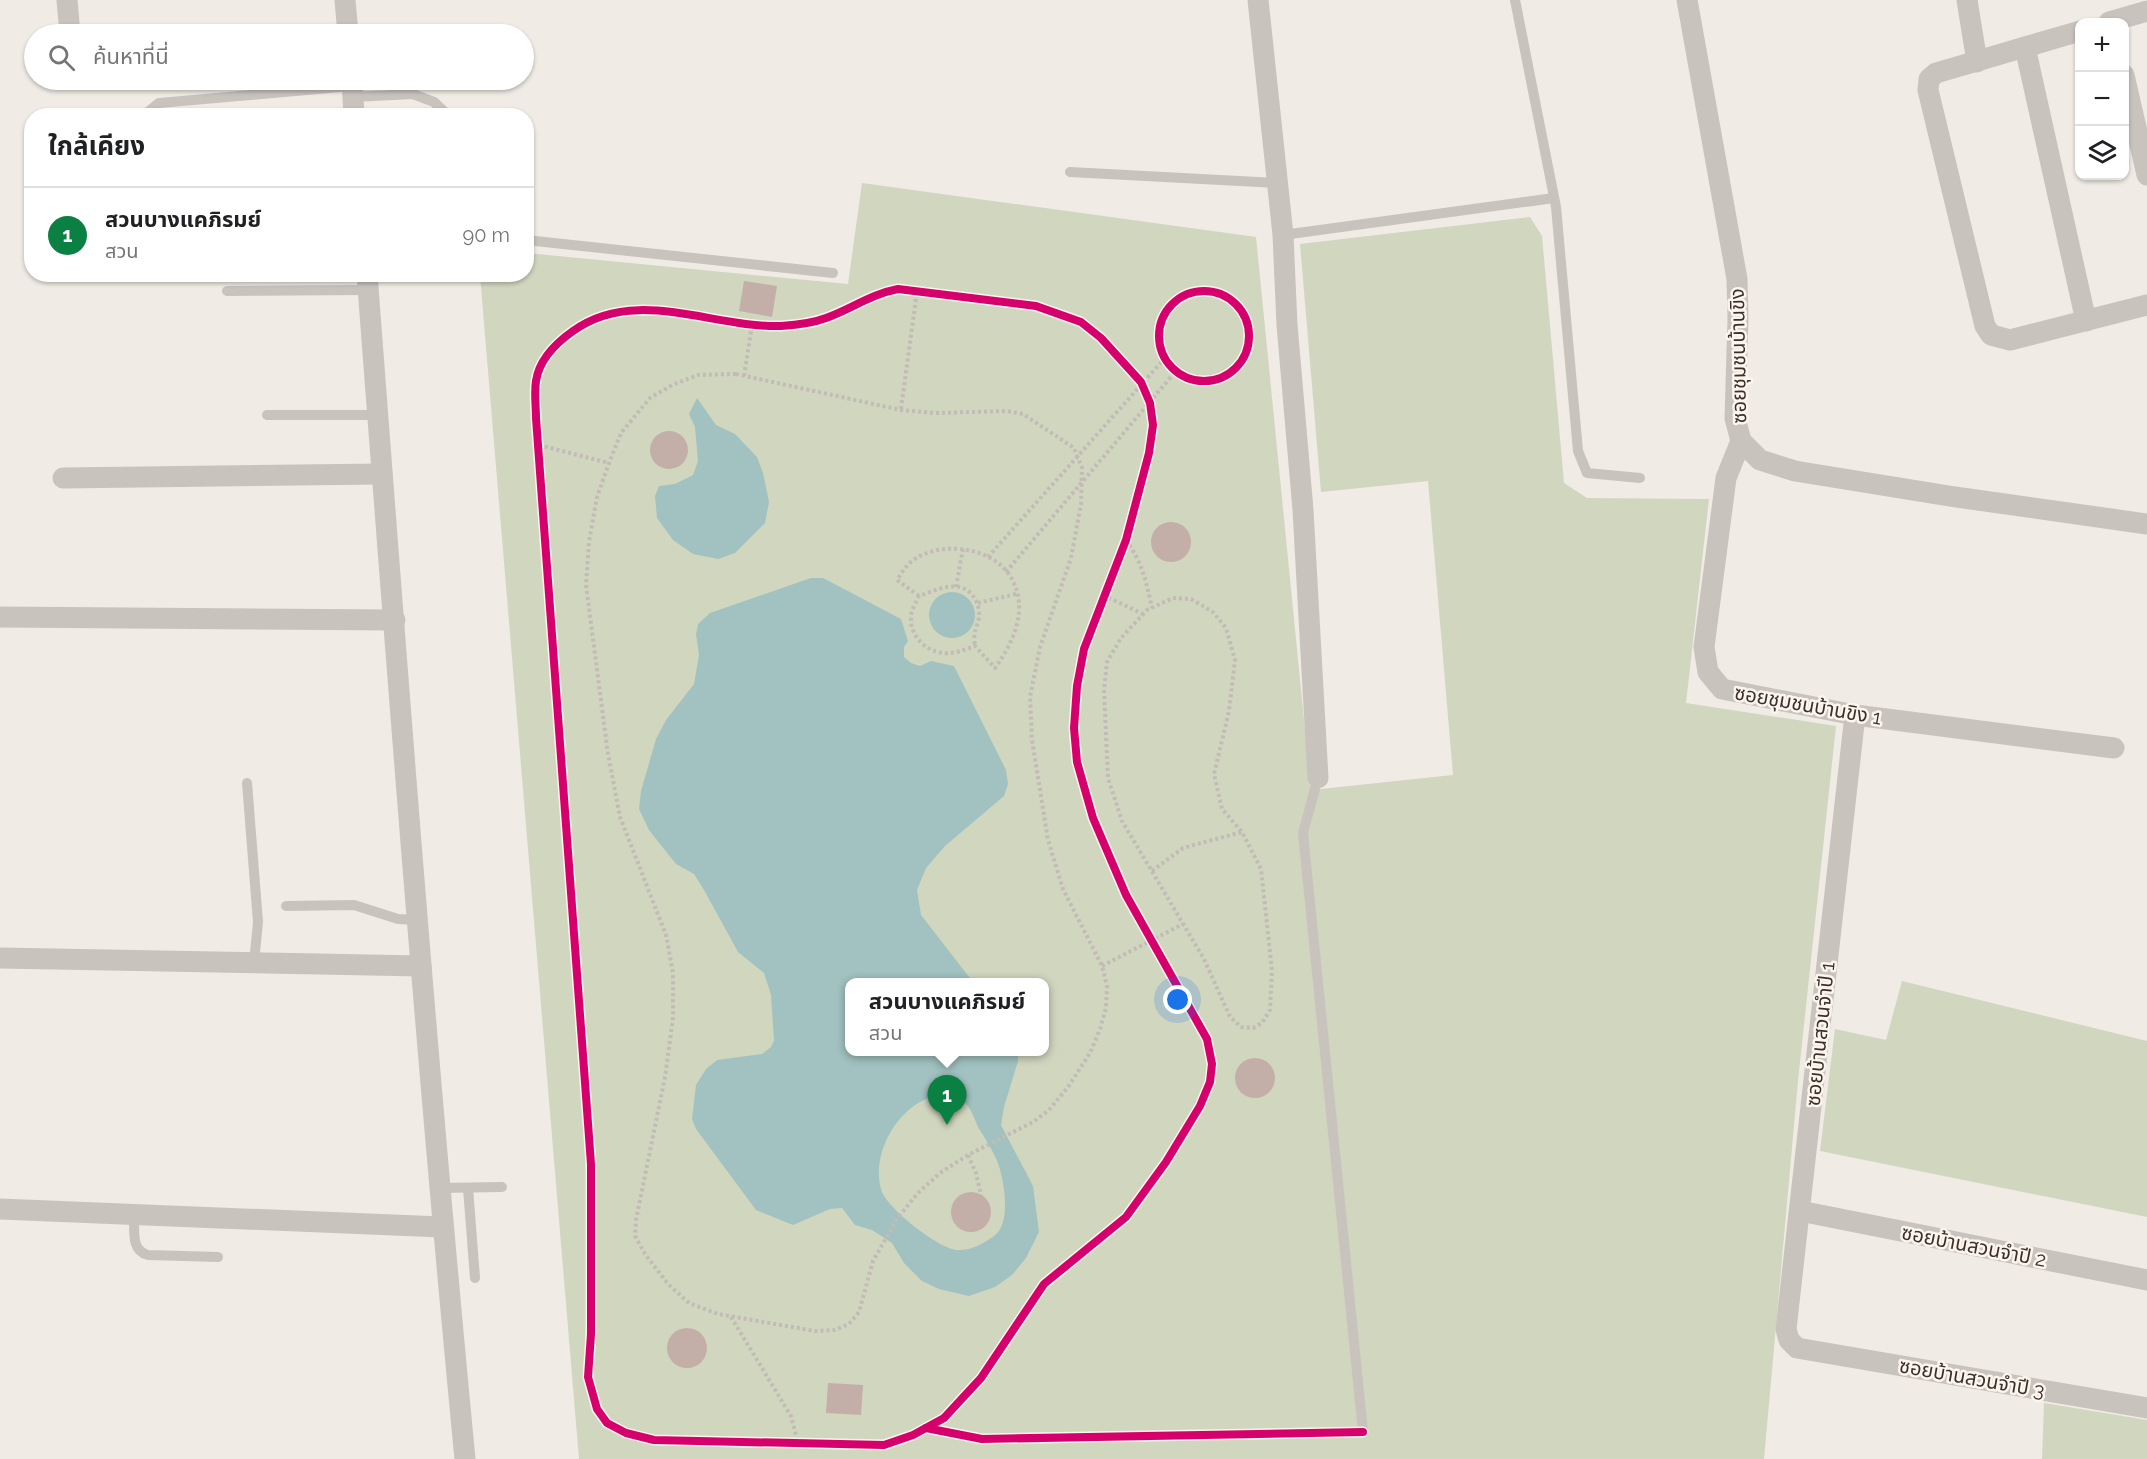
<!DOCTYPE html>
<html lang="th">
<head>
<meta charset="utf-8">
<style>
	:root { --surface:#fff; --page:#f6f6f6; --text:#202124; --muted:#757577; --line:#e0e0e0; --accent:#0b8043 }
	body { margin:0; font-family:Raleway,"Noto Sans Thai",sans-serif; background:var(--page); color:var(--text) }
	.controls { position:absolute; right:18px; top:18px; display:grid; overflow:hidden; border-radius:12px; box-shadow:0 2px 4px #0004 }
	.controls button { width:54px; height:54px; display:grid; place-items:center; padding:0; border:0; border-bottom:2px solid var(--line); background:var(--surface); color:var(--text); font:30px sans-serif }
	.you { position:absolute; left:1178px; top:1000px; width:21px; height:21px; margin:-15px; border:4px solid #fff; border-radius:50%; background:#1a73e8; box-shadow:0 0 0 9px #1a73e833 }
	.badge { display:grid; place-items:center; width:39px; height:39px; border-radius:50%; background:var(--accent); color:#fff; font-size:20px; font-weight:700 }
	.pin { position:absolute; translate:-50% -50px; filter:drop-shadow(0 2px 3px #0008) }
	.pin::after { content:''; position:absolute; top:32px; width:21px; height:18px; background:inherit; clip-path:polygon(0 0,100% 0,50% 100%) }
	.popup { position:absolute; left:845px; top:978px; width:204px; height:78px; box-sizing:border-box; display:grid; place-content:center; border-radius:12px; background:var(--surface); filter:drop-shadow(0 2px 4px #0005); font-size:20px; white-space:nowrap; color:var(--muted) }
	.popup b { font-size:22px; color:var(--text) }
	.popup::after { content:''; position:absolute; left:50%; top:100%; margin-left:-12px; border:12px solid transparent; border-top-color:var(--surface) }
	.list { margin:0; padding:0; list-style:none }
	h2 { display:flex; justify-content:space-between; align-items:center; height:78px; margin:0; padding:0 24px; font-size:26px }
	h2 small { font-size:20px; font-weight:400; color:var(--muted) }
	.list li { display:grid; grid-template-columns:39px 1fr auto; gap:18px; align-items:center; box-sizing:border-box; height:96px; padding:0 24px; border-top:2px solid var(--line) }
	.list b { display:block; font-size:22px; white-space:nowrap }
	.list p { margin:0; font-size:20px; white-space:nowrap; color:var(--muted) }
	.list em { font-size:20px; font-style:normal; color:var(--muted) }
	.icon { flex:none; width:33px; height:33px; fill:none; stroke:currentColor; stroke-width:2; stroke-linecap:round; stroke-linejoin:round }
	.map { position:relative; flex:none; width:2147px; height:1459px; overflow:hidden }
	.search { position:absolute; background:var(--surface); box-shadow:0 2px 4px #0004; left:24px; top:24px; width:510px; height:66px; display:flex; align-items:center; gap:15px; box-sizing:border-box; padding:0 21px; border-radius:33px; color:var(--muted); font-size:22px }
	.panel { position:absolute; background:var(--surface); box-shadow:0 2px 4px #0004; left:24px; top:108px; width:510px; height:174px; border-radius:24px }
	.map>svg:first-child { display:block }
	.green { fill:#d1d6bf; fill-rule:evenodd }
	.water { fill:#a1c2c1; fill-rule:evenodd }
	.building { fill:#c3afa7 }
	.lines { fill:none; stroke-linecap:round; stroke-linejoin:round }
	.path { stroke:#c2bbb6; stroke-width:4; stroke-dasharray:3 3; stroke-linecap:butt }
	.lane { stroke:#c9c3be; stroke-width:10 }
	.street { stroke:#c9c3be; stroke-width:21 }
	.cycleway-casing { stroke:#fbf5ee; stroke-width:11 }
	.cycleway { stroke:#d6006c; stroke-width:8 }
	.labels { text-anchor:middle; stroke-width:5; stroke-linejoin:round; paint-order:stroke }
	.street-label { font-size:20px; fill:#3b302b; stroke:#fbf5ee }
</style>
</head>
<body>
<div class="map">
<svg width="2147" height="1459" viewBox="0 0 2147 1459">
	<rect width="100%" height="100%" fill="#f0ebe5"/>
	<g class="green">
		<path d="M862 183 1256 237 1311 790 1453 775 1428 481 1321 492 1300 244 1530 217 1542 236 1564 483 1587 498 1709 499 1686 703 1836 726 1798 1081 1764 1459H579L480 275 526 274 527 253 848 284ZM850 982H1044V1052H850Z"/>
		<path d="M1902 981 2147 1041V1217L1820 1151 1835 1029 1886 1040Z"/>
		<path d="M2044 1403 2147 1420V1459H2042Z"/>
	</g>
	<g class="water">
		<path d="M697 398 716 425 735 434 757 457 763 473 769 502 765 523 735 553 718 559 693 554 673 540 657 518 655 496 659 486 675 484 693 475 698 461 695 427 689 414Z"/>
		<path d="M811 578H823L901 619 908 641 904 647V657L911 663 920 666 931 661 954 666 1006 770 1008 784 1004 796 945 846 926 868 917 890 921 915 973 982H850V1052H1018V1061L1004 1107 1001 1125 1033 1186 1039 1232 1026 1258 1012 1275 995 1287 969 1296 939 1289 922 1281 904 1263 892 1243 872 1230 855 1225 842 1208 830 1209 793 1225 756 1210 696 1129 692 1119 696 1085 706 1069 717 1060 762 1054 771 1047 774 1040 771 995 764 973 738 952 704 890 694 874 676 864 649 830 639 809 641 791 656 739 666 720 694 684 699 655 696 634 698 624 710 613ZM949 1095C954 1097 962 1099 965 1103 971 1108 975 1120 978 1127 985 1138 993 1151 998 1163 1004 1181 1012 1223 994 1236 983 1244 971 1251 957 1250 939 1249 885 1207 881 1189 872 1156 893 1116 922 1101 931 1096 940 1096 949 1095Z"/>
		<circle cx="952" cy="615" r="23"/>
	</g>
	<g class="building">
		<path d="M744 281 777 286 772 317 739 311Z"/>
		<circle cx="669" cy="450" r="19"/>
		<circle cx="1171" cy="542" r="20"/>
		<circle cx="1255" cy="1078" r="20"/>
		<circle cx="971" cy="1212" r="20"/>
		<circle cx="687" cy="1348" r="20"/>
		<path d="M828 1383 863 1385 861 1415 826 1413Z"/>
	</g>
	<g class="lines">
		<g class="path">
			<path d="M736 374 901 410 935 413 1007 411 1023 414 1074 448 1082 468 1081 504 1071 558 1040 647 1030 697 1032 740 1048 840 1063 889 1102 966 1107 986 1106 1008 1100 1029 1090 1053 1068 1087 1049 1110 1033 1122 968 1155 940 1173 917 1194 897 1219 873 1261 859 1312 849 1324 835 1330 815 1331 718 1314 689 1303 668 1284 645 1254 635 1236 636 1220 665 1077 673 1018V973L666 935 620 817 608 754 586 585 589 542 597 497 609 463 621 433 650 398 672 385 698 375Z"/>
			<path d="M744 376 752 325"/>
			<path d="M901 409 917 291"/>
			<path d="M539 445 609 463"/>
			<path d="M1126 540C1142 562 1146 581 1152 608"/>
			<path d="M988 557 1165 358"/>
			<path d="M1006 572 1176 371"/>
			<path d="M956 587 963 549"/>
			<path d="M1103 595 1143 614"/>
			<path d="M919 596 897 580C902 572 907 564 915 559 944 540 996 547 1013 581 1028 611 1013 643 995 668L975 646C964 650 954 654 943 653 925 651 910 635 911 618 911 609 916 603 919 596 939 589 962 577 975 599 978 604 980 612 979 618 976 631 973 631 975 646"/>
			<path d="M1173 598 1191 599 1213 612 1226 628 1235 660 1229 711 1214 774 1222 809 1242 832 1261 869 1272 971 1270 1010 1262 1023 1253 1028 1241 1027 1230 1017 1204 959 1122 821 1108 778 1104 690 1107 662 1121 638 1147 610Z"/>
			<path d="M978 603 1016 594"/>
			<path d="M1152 871 1183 848 1242 832"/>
			<path d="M1102 966 1183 924"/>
			<path d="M968 1155 976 1173 981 1195"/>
			<path d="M731 1317 791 1416 798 1443"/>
		</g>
		<g class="lane">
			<path d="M1515 0 1556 207 1578 451 1587 473 1640 478"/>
			<path d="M353 97 413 94 434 102 449 116"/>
			<path d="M143 116 159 103 352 86"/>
			<path d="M1070 172 1277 183"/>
			<path d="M1283 235 1554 198"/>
			<path d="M526 240 833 273"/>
			<path d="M227 291 368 290"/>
			<path d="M267 415H378"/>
			<path d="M1318 778 1303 833 1363 1432"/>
			<path d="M247 783 258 922 254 963"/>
			<path d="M286 906 354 905 398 919 417 920"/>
			<path d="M439 1188 502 1187"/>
			<path d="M468 1188 475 1278"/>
			<path d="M134 1214C135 1230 130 1250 148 1255L218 1257"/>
		</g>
		<g class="street">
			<path d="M67 0 70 34"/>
			<path d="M345 0 348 34"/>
			<path d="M1258 0 1283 235 1287 325 1303 510 1318 778"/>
			<path d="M1687 0 1737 279 1738 319 1735 418 1741 441 1760 460 1795 471 1949 496 2147 524"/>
			<path d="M1967 0 1977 62"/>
			<path d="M2109 22 2147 11"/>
			<path d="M2080 31 1936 73 1929 79 1928 90 1985 326 1991 335 2010 340 2147 305"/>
			<path d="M2025 47 2086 321"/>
			<path d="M2124 75 2147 175"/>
			<path d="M352 80 354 116"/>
			<path d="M367 274C397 670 427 1065 465 1459"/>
			<path d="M1741 441 1726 478 1704 647 1708 672 1722 689 1855 715 2114 748"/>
			<path d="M63 478 382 474"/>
			<path d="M0 617 395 620"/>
			<path d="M1855 715 1786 1329 1789 1340 1797 1348 2147 1408"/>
			<path d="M0 958 421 966"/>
			<path d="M0 1209 442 1227"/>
			<path d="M1800 1211 2147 1280"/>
		</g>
		<g class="cycleway-casing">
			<g id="cycleway">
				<path d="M898 289 1036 306 1081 322 1101 338 1141 382 1150 403 1153 425 1149 453 1126 540 1084 649 1077 686 1074 728 1077 762 1093 818 1126 895 1207 1039 1212 1064 1210 1082 1200 1106 1166 1162 1126 1217 1044 1284 981 1378 944 1418 913 1435 884 1445 654 1440 626 1433 607 1423 597 1409 588 1377 591 1334V1164L536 418C536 406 534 393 536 381 539 360 556 343 573 331 635 286 712 328 781 326 796 325 813 323 826 318 851 309 871 294 898 289Z"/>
				<circle cx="1204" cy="336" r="45"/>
				<path d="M926 1428 982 1439 1363 1432"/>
			</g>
		</g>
		<use href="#cycleway" class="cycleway"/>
	</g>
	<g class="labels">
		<g class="street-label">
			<text transform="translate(1738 356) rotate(-91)" y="7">ซอยชุมชนบ้านขิง</text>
			<text transform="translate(1808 705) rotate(10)" y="7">ซอยชุมชนบ้านขิง 1</text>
			<text transform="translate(1820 1034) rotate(-84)" y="7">ซอยบ้านสวนจำปี 1</text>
			<text transform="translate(1974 1246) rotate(11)" y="7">ซอยบ้านสวนจำปี 2</text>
			<text transform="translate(1972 1378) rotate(10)" y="7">ซอยบ้านสวนจำปี 3</text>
		</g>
	</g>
</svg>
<div class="controls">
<button>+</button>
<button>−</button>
<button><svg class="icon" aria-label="layers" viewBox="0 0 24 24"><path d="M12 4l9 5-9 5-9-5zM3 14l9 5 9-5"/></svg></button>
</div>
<div class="you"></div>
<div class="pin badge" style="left:947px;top:1125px">1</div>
<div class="popup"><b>สวนบางแคภิรมย์</b>สวน</div>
<div class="search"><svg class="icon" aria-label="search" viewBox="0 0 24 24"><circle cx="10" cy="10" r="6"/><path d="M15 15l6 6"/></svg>ค้นหาที่นี่</div>
<section class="panel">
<h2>ใกล้เคียง<small></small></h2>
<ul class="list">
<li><span class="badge">1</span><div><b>สวนบางแคภิรมย์</b><p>สวน</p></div><em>90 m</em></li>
</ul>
</section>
</div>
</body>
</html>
